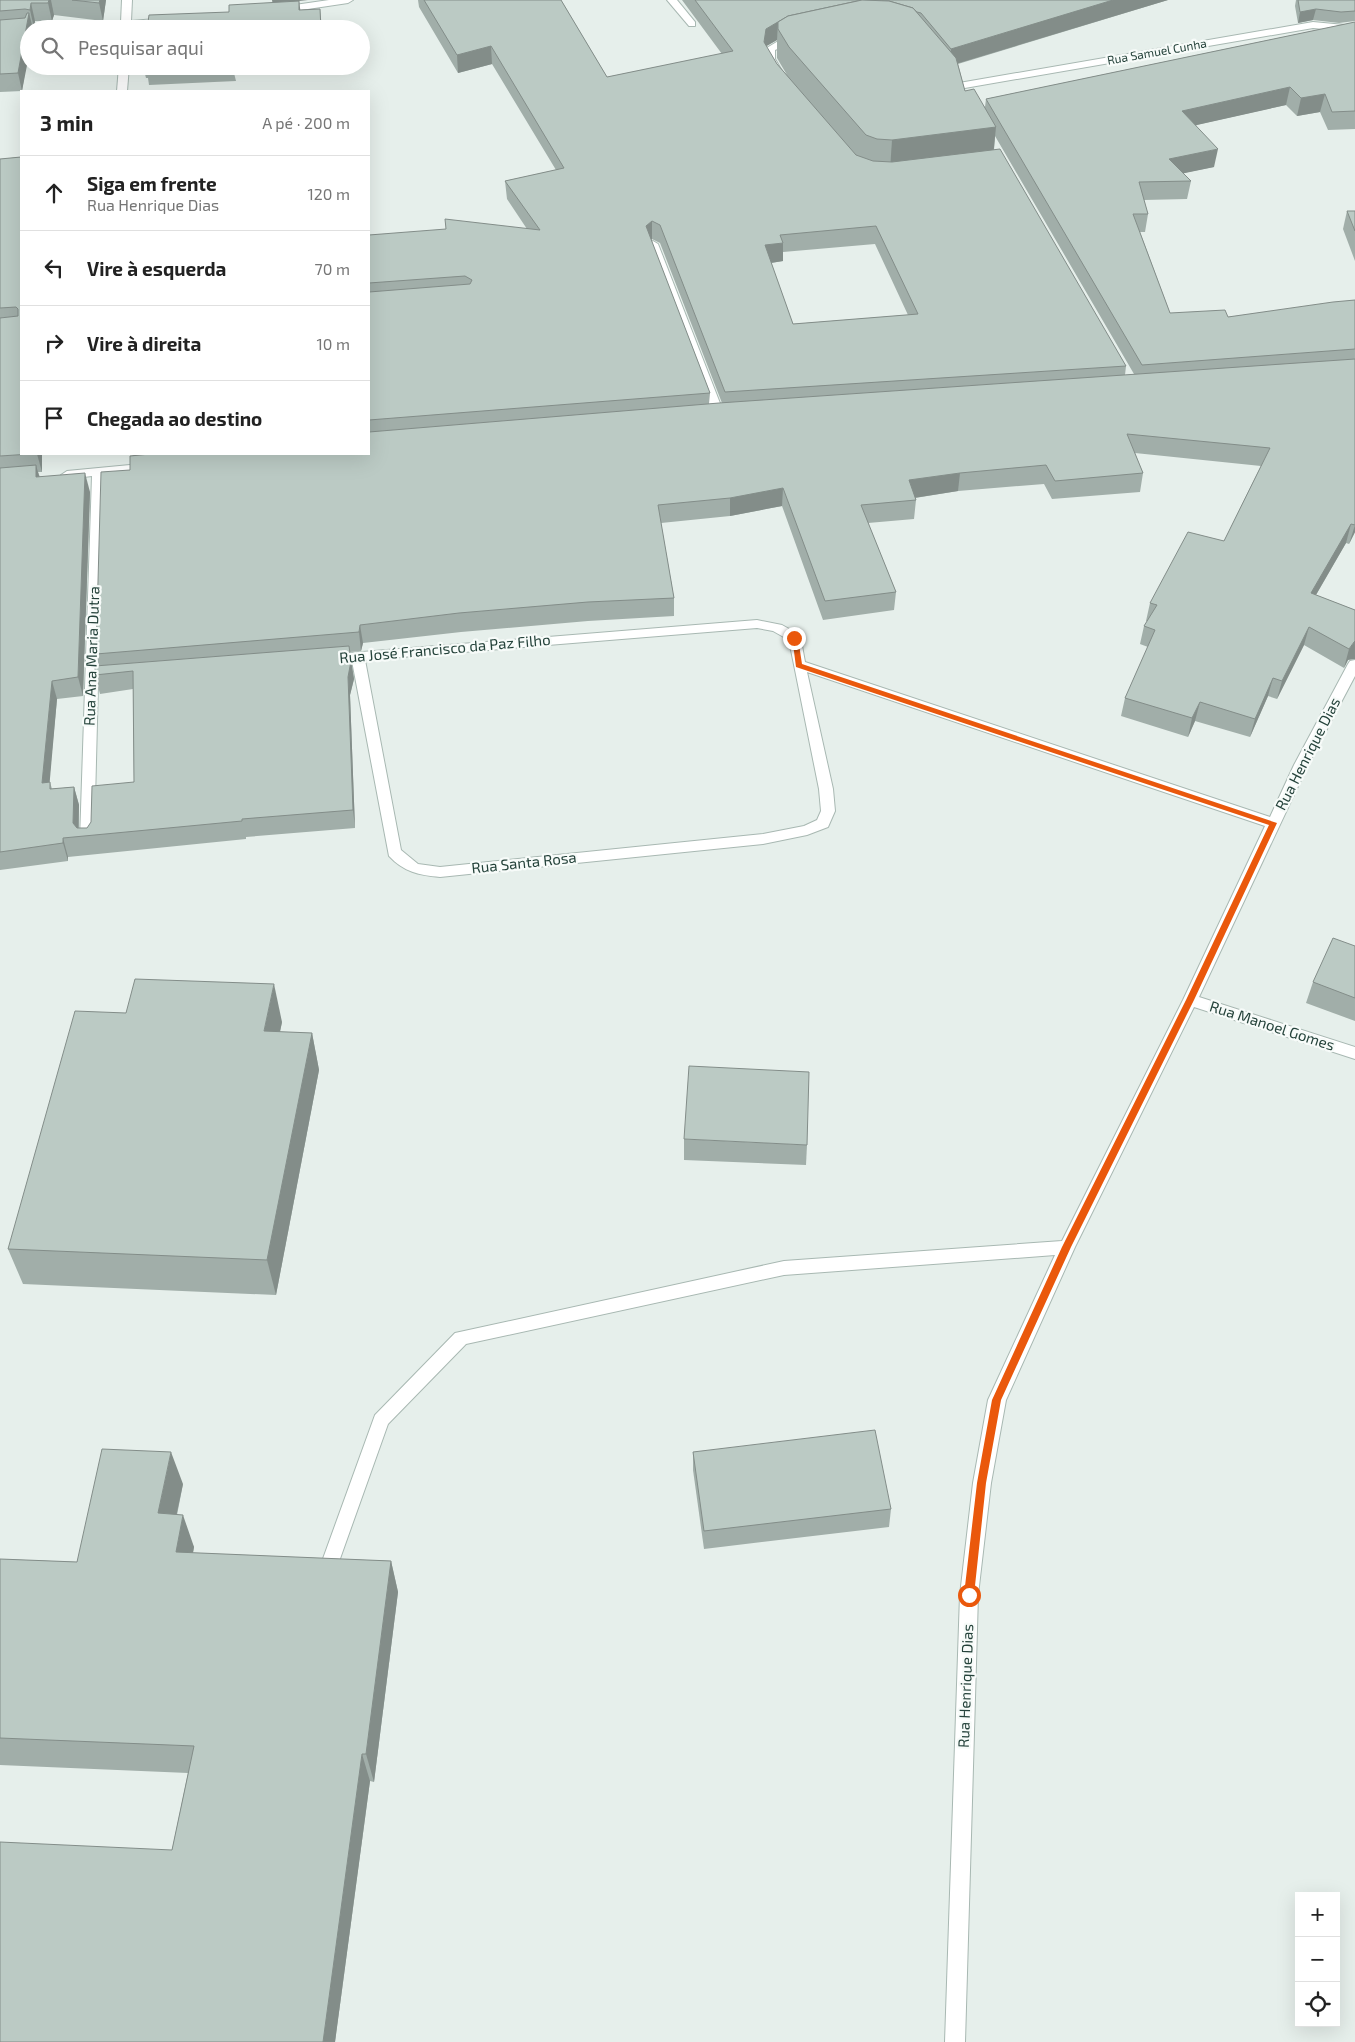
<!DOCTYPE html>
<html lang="pt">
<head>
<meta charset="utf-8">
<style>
	:root { --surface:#fff; --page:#f2f2f2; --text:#222; --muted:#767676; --line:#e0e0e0 }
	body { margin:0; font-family:"Exo 2",sans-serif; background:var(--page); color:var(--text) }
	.controls { position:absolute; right:15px; bottom:15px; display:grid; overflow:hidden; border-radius:0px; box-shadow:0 5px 20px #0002 }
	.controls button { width:45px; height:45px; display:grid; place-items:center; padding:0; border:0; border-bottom:1px solid var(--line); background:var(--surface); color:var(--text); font:25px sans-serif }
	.stop { position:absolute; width:15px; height:15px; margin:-11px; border:4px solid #ea580c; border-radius:50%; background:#fff }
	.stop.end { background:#ea580c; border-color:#fff; box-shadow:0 1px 5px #0008 }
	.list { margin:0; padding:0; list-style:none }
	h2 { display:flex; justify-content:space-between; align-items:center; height:65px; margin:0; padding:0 20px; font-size:21px }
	h2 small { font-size:16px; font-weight:400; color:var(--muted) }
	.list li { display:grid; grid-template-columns:32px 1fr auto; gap:15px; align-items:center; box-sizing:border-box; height:75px; padding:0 20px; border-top:1px solid var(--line) }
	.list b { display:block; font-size:19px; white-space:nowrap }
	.list p { margin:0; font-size:16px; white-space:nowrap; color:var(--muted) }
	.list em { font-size:16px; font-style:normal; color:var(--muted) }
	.icon { flex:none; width:28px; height:28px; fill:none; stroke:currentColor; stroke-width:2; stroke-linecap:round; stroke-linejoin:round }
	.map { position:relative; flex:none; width:1355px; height:2042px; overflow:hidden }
	.search { position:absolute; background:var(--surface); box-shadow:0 5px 20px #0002; left:20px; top:20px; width:350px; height:55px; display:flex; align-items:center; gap:12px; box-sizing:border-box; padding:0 18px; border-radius:28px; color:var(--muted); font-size:19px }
	.panel { position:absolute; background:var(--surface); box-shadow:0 5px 20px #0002; left:20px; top:90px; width:350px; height:365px; border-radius:0px }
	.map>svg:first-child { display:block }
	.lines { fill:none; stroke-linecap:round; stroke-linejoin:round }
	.street-casing { stroke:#a8b8b2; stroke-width:2 }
	.street { fill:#fff; fill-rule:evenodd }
	.wall { fill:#a1aea9; fill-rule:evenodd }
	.shaded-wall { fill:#838d89 }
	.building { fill:#bbcac4; stroke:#838d89; fill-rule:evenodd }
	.route { fill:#ea580c }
	.labels { text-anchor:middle; stroke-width:4.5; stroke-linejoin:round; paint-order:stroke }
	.far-street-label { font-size:12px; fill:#24423a; stroke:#f7fbf9 }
	.street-label { font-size:15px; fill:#24423a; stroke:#f7fbf9 }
</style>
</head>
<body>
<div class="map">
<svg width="1355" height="2042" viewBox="0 0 1355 2042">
	<rect width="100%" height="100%" fill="#e6efeb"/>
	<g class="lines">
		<g class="street-casing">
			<g id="street">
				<path d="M122 0H132L131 21 168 18 173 21 168 24 131 27V29H58L63 26 121 22Z"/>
				<path d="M329 0H353L348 3 281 13 276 10 281 7Z"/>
				<path d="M667 0H677L695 22V26H689Z"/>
				<path d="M1313 22 1355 26V32L1313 28 959 89 954 86 959 83Z"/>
				<path d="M797 35 800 36V40L775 50V59L782 71 781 73H773L765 59V49L780 40Z"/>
				<path d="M119 66H129L127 91H117Z"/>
				<path d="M653 241 658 244 725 416 723 419 719 420 713 416 648 244Z"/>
				<path d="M151 463 157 467 155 470 104 475 99 674H121L123 677 121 680 98 683 94 840 92 844H82L80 840 92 476 67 479 61 475 67 471Z"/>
				<path d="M757 620 782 625 800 635 805 662 1270 817 1294 765 1348 664 1350 661 1355 660V676L1308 765 1199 997 1355 1047V1059L1194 1007 1075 1247 1006 1400 991 1483 978 1595 965 2042H945L960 1595 973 1483 988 1400 1055 1255 784 1275 466 1344 388 1424 331 1584 325 1586 319 1584 316 1578 375 1415 455 1333 784 1261 1062 1241 1183 1000 1265 826 807 672 833 789 835 811 828 827 807 835 763 844 440 877C419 875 404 872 389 856L352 661H325L323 658 325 655ZM757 628 773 631 789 640 819 789 821 811 817 820 804 826 763 834 440 867 418 864 401 850 365 660Z"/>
			</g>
		</g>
		<use href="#street" class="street"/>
	</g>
	<g class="wall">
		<path d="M0 0H106L103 21 54 15 52 21H35L34 28H32L22 91 0 92Z"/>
		<path d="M418 0H561L607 77 722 54 682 0H1168L958 64 965 91 985 107 986 99 1355 22V129L1328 130 1320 112 1297 116 1286 105 1196 125 1214 167 1183 173 1191 181 1187 199 1144 200 1148 214 1145 232H1140L1170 313 1228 317 1355 300V532L1349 544 1346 543 1316 595 1355 610 1348 660 1344 668 1304 645 1277 699 1268 696 1250 737 1195 721 1188 737 1121 716 1125 698 1148 647 1140 644 1144 626 1147 621H1146L1150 603 1224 541 1261 466 1135 453 1143 473 1140 492 1052 499 1044 484 958 491 915 498 916 500 914 519 868 523 896 592 894 610 823 620 782 506 730 516 661 523 674 598V616L588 621 461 632 363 643 361 651 350 652 354 679 350 695 355 828 246 837V839L68 857V861L0 870V159L21 157V454H42V472H38L40 477 90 492 83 696 57 699 49 782H50L52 789 74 787 79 805V828H87L134 782 133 689 100 694 95 675 99 666 96 654 130 470 133 456 132 454H369V235L527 229 507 199 505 181 556 170 492 64 458 73 419 7ZM777 40V58L787 75 777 64 766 46ZM995 136 1134 374 1125 375 1126 366 994 150ZM652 239 660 243 722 403 709 404 710 393 651 240ZM875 244 908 315 793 324 771 263 783 261V252Z"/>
		<path d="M1296 0H1355V21L1339 23 1313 20 1298 23 1295 6Z"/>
		<path d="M143 66H324V67L234 73 236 81 149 85 148 78H146Z"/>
		<path d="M1347 211H1355V261L1343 229Z"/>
		<path d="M1355 946V1021L1306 1003 1313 982Z"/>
		<path d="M282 1022 280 1032 312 1033 319 1070 276 1295 23 1284 8 1249Z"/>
		<path d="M684 1139 807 1145 806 1165 684 1160Z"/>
		<path d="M693 1452 891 1509 889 1527 704 1549 693 1470Z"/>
		<path d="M183 1484 177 1515 194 1547 193 1553 391 1561 398 1592 374 1782 370 1781 335 2042H0L172 1850 188 1773 0 1765V1559L77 1562Z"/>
	</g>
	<g class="shaded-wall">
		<path d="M49 0H51L54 15 52 21 48 3Z"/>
		<path d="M100 0H106L103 21 99 3Z"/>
		<path d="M272 0H308L299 1 302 21 299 10 273 6Z"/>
		<path d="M1113 0H1168L949 66 951 49Z"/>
		<path d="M31 3 35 21 34 28 30 10Z"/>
		<path d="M320 9 322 29H321Z"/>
		<path d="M1316 9 1313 20 1298 23 1300 12Z"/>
		<path d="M29 13 33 29H29V55L22 91 18 73Z"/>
		<path d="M778 22 777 40 765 47 764 42 766 29Z"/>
		<path d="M491 46 492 64 458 73 457 55Z"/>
		<path d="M1290 87 1286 105 1179 129 1182 111Z"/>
		<path d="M1325 94 1320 112 1297 116 1301 98Z"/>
		<path d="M996 127 993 157 890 170 892 140Z"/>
		<path d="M1218 149 1214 167 1166 177 1169 159Z"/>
		<path d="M652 221V239L646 245V226Z"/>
		<path d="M783 243V261L764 264 765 245Z"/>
		<path d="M37 454H42V472Z"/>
		<path d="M36 465 41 483 36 477Z"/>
		<path d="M85 473 90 492 83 696 78 677Z"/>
		<path d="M960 473 958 491 907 499 909 480Z"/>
		<path d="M783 488 782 506 730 516V498Z"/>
		<path d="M1351 524 1346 543 1306 612 1311 593Z"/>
		<path d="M1355 525V532L1349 544Z"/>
		<path d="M360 625 363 643 361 651 359 632Z"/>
		<path d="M1309 627 1304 645 1277 699 1282 681Z"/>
		<path d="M1355 641V659L1348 660 1344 668 1349 649 1354 642Z"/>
		<path d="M351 661 354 679 350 695 355 828 353 810 348 677Z"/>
		<path d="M1273 678 1268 696 1250 737 1255 719Z"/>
		<path d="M52 681 57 699 48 801 42 783Z"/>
		<path d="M1200 702 1195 721 1188 737 1192 718Z"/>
		<path d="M74 787 79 805 78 837 73 823Z"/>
		<path d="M63 838 68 857V861L63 843Z"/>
		<path d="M274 984 282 1022 272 1068 264 1031Z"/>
		<path d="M312 1033 319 1070 276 1295 267 1260Z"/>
		<path d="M171 1452 183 1484 170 1545 158 1513Z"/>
		<path d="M183 1515 194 1547 187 1583 176 1552Z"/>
		<path d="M391 1561 398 1592 374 1782 366 1754Z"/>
		<path d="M362 1754 370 1781 335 2042H323Z"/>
	</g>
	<g class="building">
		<path d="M0 0H49L48 3H31L30 10 25 9 0 11Z"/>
		<path d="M72 0H100L99 3Z"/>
		<path d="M424 0H561L607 77 733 51 695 0H1113L951 49 921 13 917 12 913 8 889 1 862 0 788 16 766 29 764 42 777 64 856 155 873 161 892 162 1000 149 1126 366 725 392 660 225 652 221 646 226 710 393 369 420V292L470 284 472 280 465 276 369 283V235L446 229 445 219 540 230 505 181 564 168 491 46 457 55ZM876 226 918 314 793 324 765 245 783 243 780 235Z"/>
		<path d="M862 0 889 1 913 8 956 58 965 91 974 89 996 127 892 140 877 139 866 135 789 47 778 29V22L788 16Z"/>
		<path d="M1298 0H1355V11L1341 12 1316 9 1300 12Z"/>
		<path d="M299 1V10L320 9 321 29H147L149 15 229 12V5Z"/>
		<path d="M27 13H29L18 73 0 74V20L25 18Z"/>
		<path d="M1355 22V111L1332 112 1325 94 1301 98 1290 87 1182 111 1218 149 1169 159 1191 181 1139 182 1148 214H1133L1170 313 1225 310 1228 317 1333 302 1355 300V349L1142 365 986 99Z"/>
		<path d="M21 157V454H31L0 456V318L18 316V309L16 307 0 308V159Z"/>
		<path d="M1347 211H1355V231Z"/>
		<path d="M1355 359V525L1351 524 1311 593 1355 610V641L1354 642 1349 649 1309 627 1282 681 1273 678 1255 719 1200 702 1192 718 1125 698 1155 630 1144 626 1157 605 1150 603 1188 532 1224 541 1270 448 1127 434 1143 473 1055 481 1046 465 960 473 909 480 916 500 861 505 896 592 825 601 783 488 730 498 658 505 674 598 588 602 459 613 360 625 359 632 96 654 101 472 130 470V456L150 454H369V432L719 403Z"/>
		<path d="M36 465V477L85 473 78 677 52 681 42 783 50 782V789L74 787 73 823 77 828H87L91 822 92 786 134 782 133 671 95 675V666L349 646 351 661 348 677 353 810 242 819V821L63 838V843L0 852V468Z"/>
		<path d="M1333 938 1355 946V998L1313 982Z"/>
		<path d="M135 979 274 984 264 1031 312 1033 267 1260 8 1249 75 1011 126 1013Z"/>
		<path d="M689 1066 809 1072 807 1145 684 1139Z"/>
		<path d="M875 1430 891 1509 704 1531 693 1452Z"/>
		<path d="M102 1449 171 1452 158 1513 183 1515 176 1552 391 1561 366 1754H362L323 2042H0V1842L172 1850 194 1746 0 1738V1559L77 1562Z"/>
	</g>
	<path class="route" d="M792 636 798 638 802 664 1277 823 1194 1000 1071 1247 1001 1400 986 1483 974 1595 969 1600 964 1595 977 1483 992 1400 1062 1247 1186 1000 1269 825 796 667Z"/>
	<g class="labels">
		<g class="far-street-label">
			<text transform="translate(1157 52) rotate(-10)" y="4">Rua Samuel Cunha</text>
		</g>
		<g class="street-label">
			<text transform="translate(445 649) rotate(-5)" y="5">Rua José Francisco da Paz Filho</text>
			<text transform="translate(92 656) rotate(-88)" y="5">Rua Ana Maria Dutra</text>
			<text transform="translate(1308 754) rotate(-63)" y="5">Rua Henrique Dias</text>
			<text transform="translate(524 863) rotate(-6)" y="5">Rua Santa Rosa</text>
			<text transform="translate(1272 1026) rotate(18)" y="5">Rua Manoel Gomes</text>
			<text transform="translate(966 1686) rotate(-88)" y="5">Rua Henrique Dias</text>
		</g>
	</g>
</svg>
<div class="controls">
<button>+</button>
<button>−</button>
<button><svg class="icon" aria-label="locate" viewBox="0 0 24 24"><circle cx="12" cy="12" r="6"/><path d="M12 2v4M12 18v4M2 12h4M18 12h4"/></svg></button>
</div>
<div class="stop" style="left:969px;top:1595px"></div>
<div class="stop end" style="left:794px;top:638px"></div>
<div class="search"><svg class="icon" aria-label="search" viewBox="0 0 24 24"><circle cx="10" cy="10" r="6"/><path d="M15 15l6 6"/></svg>Pesquisar aqui</div>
<section class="panel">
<h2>3 min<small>A pé · 200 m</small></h2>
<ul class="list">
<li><svg class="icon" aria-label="ahead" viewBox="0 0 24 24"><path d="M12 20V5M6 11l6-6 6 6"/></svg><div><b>Siga em frente</b><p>Rua Henrique Dias</p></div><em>120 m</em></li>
<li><svg class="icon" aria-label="left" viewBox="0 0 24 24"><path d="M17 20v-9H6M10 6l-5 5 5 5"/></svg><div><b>Vire à esquerda</b></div><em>70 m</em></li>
<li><svg class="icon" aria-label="right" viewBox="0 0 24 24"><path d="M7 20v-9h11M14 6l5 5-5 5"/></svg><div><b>Vire à direita</b></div><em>10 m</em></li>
<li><svg class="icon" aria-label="arrive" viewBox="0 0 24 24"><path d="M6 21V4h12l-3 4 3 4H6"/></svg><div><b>Chegada ao destino</b></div></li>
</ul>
</section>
</div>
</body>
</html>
